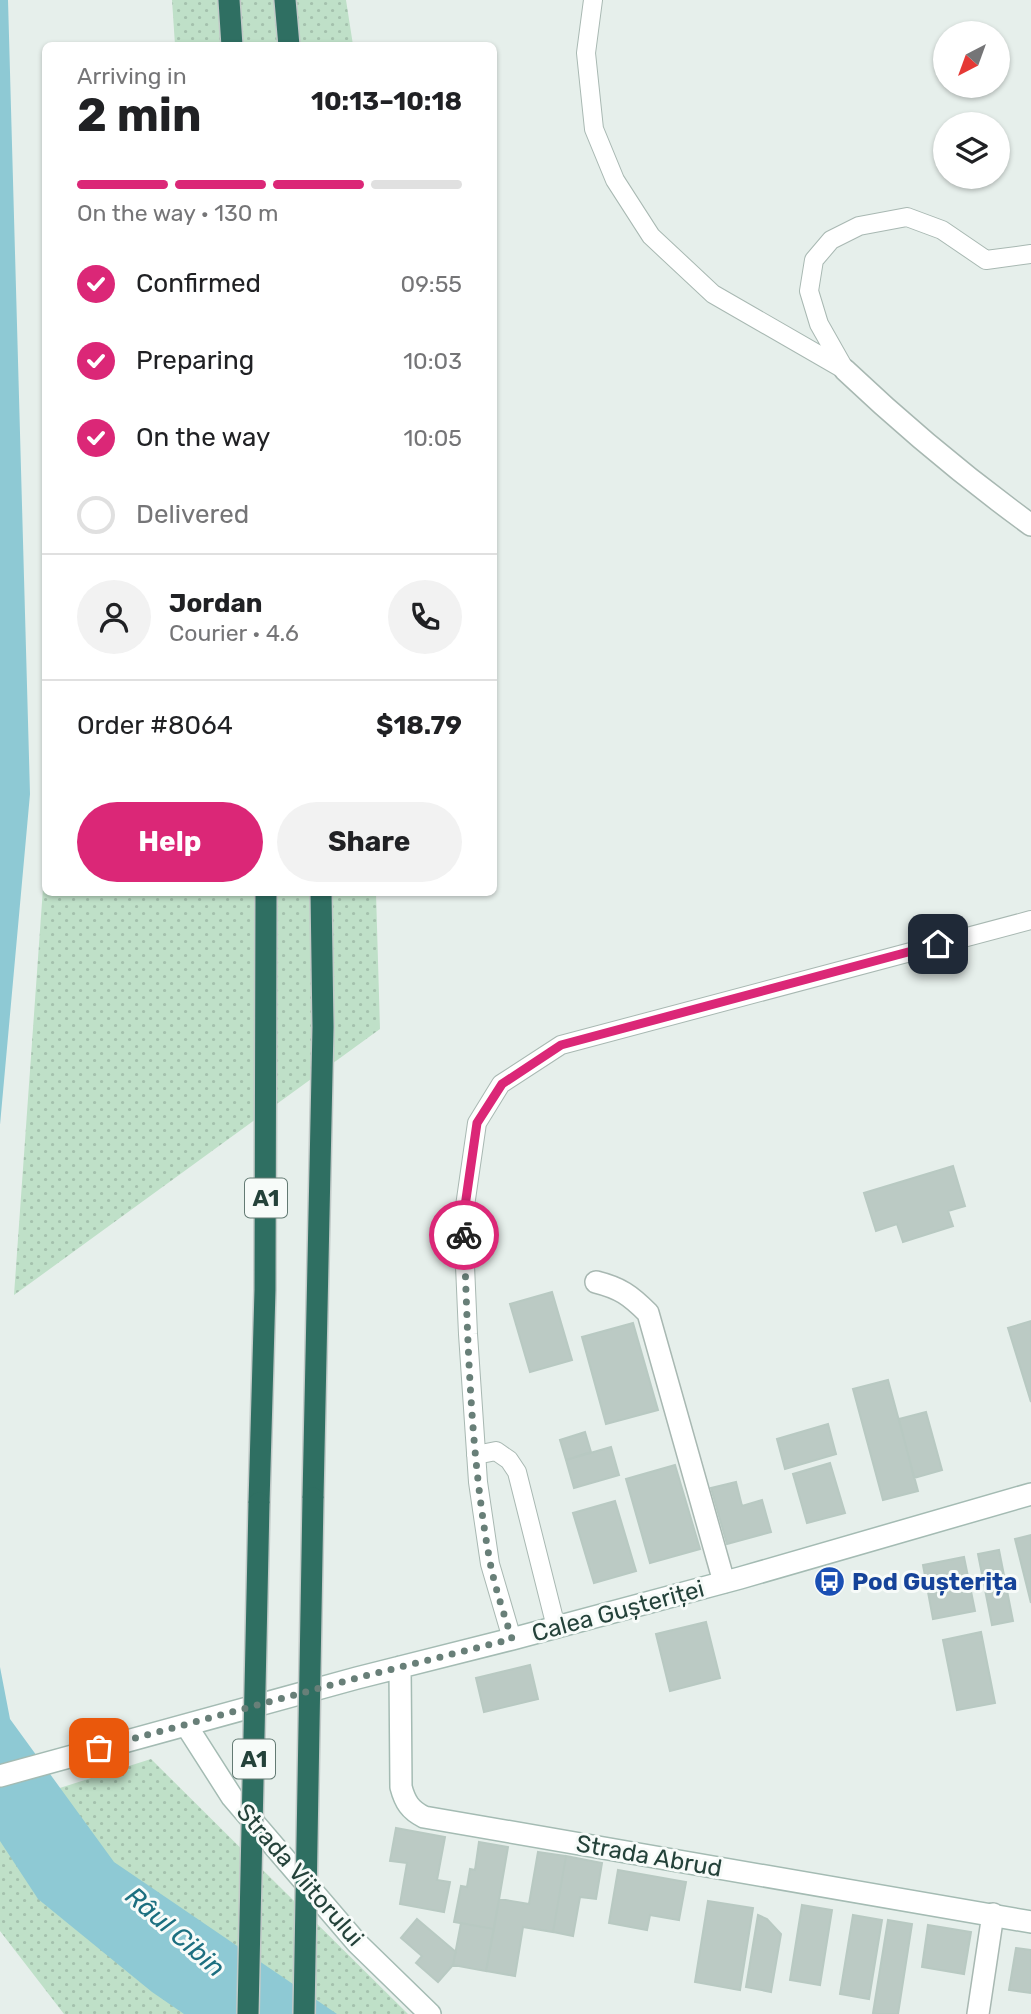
<!DOCTYPE html>
<html lang="en">
<head>
<meta charset="utf-8">
<style>
  body { margin:0; font-family:Rubik,sans-serif; background:#f2f2f2; color:#202124; height:100vh; display:flex; flex-direction:column; font-size:26px; white-space:nowrap }
  * { box-sizing:border-box; margin:0 }
  p { font-size:23px; color:#757577 }
  .icon { flex:none; width:38px; height:38px; fill:none; stroke:currentColor; stroke-width:2; stroke-linecap:round; stroke-linejoin:round }
  .map { position:relative; flex:1; overflow:hidden }
  .side { position:absolute; left:42px; top:42px; width:455px; height:854px; display:flex; flex-direction:column; background:#fff; border-radius:10px; box-shadow:0 2px 5px #0004 }
  .side>* { flex:none }
  .needle { width:46px; rotate:221deg }
  .controls { position:absolute; left:933px; top:21px; display:grid; gap:14px }
  .controls a { display:grid; place-items:center; width:77px; height:77px; border-radius:50%; background:#fff; box-shadow:0 2px 5px #0004; font-size:35px }
  .pin { position:absolute; display:grid; place-items:center; width:60px; height:60px; color:#fff; margin:-30px; border-radius:14px; box-shadow:0 4px 10px #0006 }
  .courier { position:absolute; display:grid; place-items:center; width:70px; height:70px; margin:-35px; border:5px solid #db2777; border-radius:50%; background:#fff; color:#222; box-shadow:0 2px 9px #0007 }
  .headline em { font-style:normal; font-weight:700 }
  .headline div { display:flex; flex-direction:column-reverse }
  .headline { display:flex; align-items:center; justify-content:space-between; height:119px; padding:0 35px }
  h1 { font-size:46px; font-weight:700; line-height:52px }
  .bar { display:grid; grid-template-columns:repeat(4,1fr); gap:10px 7px; align-content:center; height:84px; padding:0 35px }
  .bar i { height:9px; border-radius:5px; background:#e0e0e0 }
  .bar .on { background:#db2777 }
  .bar p { grid-column:span 4 }
  .line { display:flex; align-items:center; gap:18px; padding:0 35px; border-top:2px solid #e0e0e0 }
  .line div { flex:1 }
  .round { display:grid; place-items:center; flex:none; width:74px; height:74px; border-radius:37px; background:#f2f2f2 }
  ol { padding:0 35px; list-style:none }
  li { display:flex; align-items:center; gap:21px; height:77px }
  li p { margin-inline-start:auto }
  li .icon { padding:7px; border-radius:50%; background:#db2777; color:#fff; stroke-width:4 }
  li:last-child { color:#757577 }
  li i { width:38px; height:38px; border:4px solid #e0e0e0; border-radius:50% }
  .cta { display:flex; gap:14px; margin-top:auto; padding:14px 35px }
  .cta a { flex:1; height:80px; border-radius:42px; background:#db2777; color:#fff; font-size:28px; font-weight:700; line-height:80px; text-align:center }
  .cta a+a { background:#f2f2f2; color:#202124 }
  .map>svg:first-child { display:block }
  .grass { fill:url(#grass-dots) }
  .water { fill:#8ec9d4 }
  .building { fill:#bbcac4; stroke:#b8c9c2; stroke-width:2 }
  .lines { fill:none; stroke-linecap:round; stroke-linejoin:round }
  .lane-casing { stroke:#a8b8b2; stroke-width:20 }
  .street-casing { stroke:#a8b8b2; stroke-width:24 }
  .secondary-casing { stroke:#a4bbb3; stroke-width:24 }
  .highway-casing { stroke:#c2cac8; stroke-width:24 }
  .lane { stroke:#fff; stroke-width:18 }
  .street { stroke:#fff; stroke-width:21 }
  .secondary { stroke:#fff; stroke-width:21 }
  .highway { stroke:#2f6f62; stroke-width:21 }
  .highway-bridge-casing { stroke:#c2cac8; stroke-width:24; stroke-linecap:butt }
  .highway-bridge { stroke:#2f6f62; stroke-width:21 }
  .done { stroke:#687f78; stroke-width:7; stroke-dasharray:0 12.6 }
  .route { stroke:#db2777; stroke-width:9 }
  .labels { text-anchor:middle; dominant-baseline:central; stroke-width:6; stroke-linejoin:round; paint-order:stroke }
  .shield { fill:#f7fbf9; stroke:#637a73; stroke-width:2 }
  .shield-label { font-size:23px; font-weight:bold; fill:#24423a }
  .transit-label { font-size:24px; font-weight:bold; fill:#164399; stroke:#f7fbf9; text-anchor:start }
  .street-label { font-size:24px; fill:#24423a; stroke:#f7fbf9 }
  .water-label { font-size:26px; font-style:italic; fill:#1c6f80; stroke:#f7fbf9 }
</style>
</head>
<body>
<div class="map">
<svg width="1031" height="2014" viewBox="0 0 1031 2014">
  <defs>
    <pattern id="grass-dots" width="8" height="8" patternUnits="userSpaceOnUse" patternTransform="scale(1.75)"><rect width="8" height="8" fill="#bfe0c8"/><path d="M2 2h.1M6 6h.1" fill="none" stroke="#a4c1ad" stroke-width="1.8" stroke-linecap="round"/></pattern>
  </defs>
  <rect width="100%" height="100%" fill="#e6efeb"/>
  <path class="grass" d="M172,0h174l7,45h-178z
    M45,860l1,32 330,1 4,136 -366,266z
    M151,1759l257,255h-344l-64,-83v-124z"/>
  <path class="water" d="M0,0h8l22,794 -30,331z
    M0,1667l10,52 104,143 223,152h-153l-32,-22 -114,-93 -38,-58z"/>
  <path class="building" d="M953,1166l12,40 -17,5 5,15 -50,16 -6,-18 -21,7 -12,-38z
    M552,1292l20,68 -42,12 -20,-68z
    M1031,1321v81l-23,-74z
    M633,1323l25,87 -52,14 -24,-87z
    M888,1380l30,111 -35,9 -30,-111z
    M926,1412l16,58 -28,8 -15,-59z
    M828,1424l8,30 -51,15 -8,-30z
    M585,1432l6,20 -25,8 -6,-20z
    M611,1447l8,28 -45,13 -8,-28z
    M830,1463l15,50 -38,10 -14,-49z
    M675,1465l25,84 -50,14 -24,-84z
    M736,1482l6,24 20,-6 9,32 -44,12 -16,-56z
    M615,1501l21,70 -42,12 -21,-70z
    M1031,1535v68l-16,-64z
    M999,1550l14,71 -21,4 -14,-71z
    M964,1557l11,54 -42,8 -10,-54z
    M706,1622l14,56 -50,13 -14,-57z
    M981,1632l14,71 -38,7 -14,-70z
    M530,1665l8,34 -54,13 -8,-34z
    M396,1828l49,9 -8,43 13,2 -6,30 -44,-8 7,-41 -17,-2z
    M479,1842l29,5 -14,82 -40,-7 7,-36 6,1 3,-18 5,1z
    M538,1852l28,4 -13,76 -30,-5 -8,49 -29,-5 13,-72 30,5z
    M566,1856l36,7 -6,36 -16,-2 -7,39 -20,-4z
    M618,1870l68,12 -7,38 -29,-5 -3,15 -38,-7z
    M708,1901l45,7 -13,82 -45,-8z
    M802,1905l30,5 -12,75 -30,-5z
    M758,1915l9,4 14,15 -10,58 -25,-5z
    M853,1915l29,5 -13,79 -29,-5z
    M417,1919l39,33 -3,13 -15,17 -22,-19 6,-7 -21,-18z
    M888,1920l24,4 -14,90h-20l-5,-1z
    M461,1923l33,6 -8,42 -33,-6z
    M928,1925l43,7 -7,42 -42,-7z
    M1016,1948l15,2v43l-22,-3z"/>
  <g class="lines">
    <defs>
      <path id="lane" d="M593,0l-7,53 8,76 21,51 36,56 62,58 132,76
        M845,370l-26,-46 -10,-33 5,-31 17,-20 28,-14 48,-9 35,13 44,30 45,-6
        M476,1455l20,-4 13,9 8,12 39,155
        M512,1639l-22,-75 -12,-82 -10,-148 -5,-114 14,-97 24,-39 60,-39 470,-125"/>
      <path id="street" d="M845,370c59,56 120,107 186,155
        M596,1282c24,6 34,13 52,31l76,269
        M978,2014l15,-100"/>
      <path id="secondary" d="M400,1667l1,120c4,15 9,23 23,30l607,105
        M186,1725l46,72 125,146 73,71
        M0,1776l357,-98 155,-39 228,-61 291,-84"/>
      <path id="highway" d="M229,0l3,46
        M285,0l4,46
        M313,1498l10,-471 -2,-135
        M259,1503l6,-213 1,-398"/>
    </defs>
    <use href="#lane" class="lane-casing"/>
    <use href="#street" class="street-casing"/>
    <use href="#secondary" class="secondary-casing"/>
    <use href="#highway" class="highway-casing"/>
    <use href="#lane" class="lane"/>
    <use href="#street" class="street"/>
    <use href="#secondary" class="secondary"/>
    <use href="#highway" class="highway"/>
    <defs>
      <path id="highway-bridge" d="M248,2014l11,-511
        M304,2014l9,-516"/>
    </defs>
    <use href="#highway-bridge" class="highway-bridge-casing"/>
    <use href="#highway-bridge" class="highway-bridge"/>
  </g>
  <g class="lines">
    <path class="done" d="M99,1748l258,-70 155,-39c-8,-25 -17,-51 -22,-77 -20,-108 -22,-219 -26,-327"/>
    <path class="route" d="M464,1235l-1,-15 14,-97 25,-39 59,-39 377,-101"/>
  </g>
  <defs>
    <symbol id="bus-disc" viewBox="-11 -11 22 22"><circle r="9.5" fill="#1a4fb4" stroke="#f7fbf9"/><path d="M-5-6H5V4H4V6H2V4H-2V6H-4V4H-5ZM-3.5-4V0h7V-4ZM-3.5 1.2v1.5H-2V1.2ZM2 1.2v1.5H3.5V1.2Z" fill="#fff"/></symbol>
  </defs>
  <g fill-rule="evenodd">
    <use href="#bus-disc" x="812" y="1564" width="35" height="35"/>
  </g>
  <g class="labels">
    <g class="shield">
      <rect x="245" y="1178.5" width="42" height="39" rx="5"/>
      <rect x="233" y="1739.5" width="42" height="39" rx="5"/>
    </g>
    <g class="shield-label">
      <text x="266" y="1198">A1</text>
      <text x="254" y="1759">A1</text>
    </g>
    <g class="transit-label">
      <text x="852" y="1582">Pod Gușterița</text>
    </g>
    <g class="street-label">
      <text transform="translate(618 1611) rotate(-15)">Calea Gușteriței</text>
      <text transform="translate(649 1856) rotate(10)">Strada Abrud</text>
      <text transform="translate(300 1875) rotate(49)">Strada Viitorului</text>
    </g>
    <g class="water-label">
      <text transform="translate(175 1932) rotate(41)">Râul Cibin</text>
    </g>
  </g>
</svg>
<div class="controls">
<a><svg class="needle" viewBox="-14 -14 28 28"><path d="M0-13l5 13h-10z" fill="#e53935"/><path d="M0 13l5-13h-10z" fill="#757577"/></svg></a>
<a><svg class="icon" aria-label="layers" viewBox="0 0 24 24"><path d="M12 4l9 5-9 5-9-5zM3 14l9 5 9-5"/></svg></a>
</div>
<div class="pin" style="left:99px;top:1748px;background:#ea580c"><svg class="icon" aria-label="bag" viewBox="0 0 24 24"><path d="M5 8h14l-1 12H6zM9 8a3 3 0 0 1 6 0"/></svg></div>
<div class="pin" style="left:938px;top:944px;background:#1f2937"><svg class="icon" aria-label="home" viewBox="0 0 24 24"><path d="M3 11l9-7 9 7M6 9v11h12V9"/></svg></div>
<div class="courier" style="left:464px;top:1235px"><svg class="icon" aria-label="bike" viewBox="0 0 24 24"><circle cx="6" cy="16" r="4"/><circle cx="18" cy="16" r="4"/><path d="M6 16l4-8h5l3 8M10 8l3 8H6M13 5h3"/></svg></div>
<section class="side">
<div class="headline"><div><h1>2 min</h1><p>Arriving in</p></div><em>10:13–10:18</em></div>
<div class="bar"><i class="on"></i><i class="on"></i><i class="on"></i><i></i><p>On the way · 130 m</p></div>
<ol>
<li><svg class="icon" aria-label="check" viewBox="0 0 24 24"><path d="M5 12l5 5 9-10"/></svg>Confirmed<p>09:55</p></li>
<li><svg class="icon" aria-label="check" viewBox="0 0 24 24"><path d="M5 12l5 5 9-10"/></svg>Preparing<p>10:03</p></li>
<li><svg class="icon" aria-label="check" viewBox="0 0 24 24"><path d="M5 12l5 5 9-10"/></svg>On the way<p>10:05</p></li>
<li><i></i>Delivered</li>
</ol>
<div class="line" style="height:126px"><a class="round"><svg class="icon" aria-label="person" viewBox="0 0 24 24"><circle cx="12" cy="8" r="4"/><path d="M4 21q1-7 8-7t8 7"/></svg></a><div><b>Jordan</b><p>Courier · 4.6</p></div><a class="round"><svg class="icon" aria-label="phone" viewBox="0 0 24 24"><path d="M5 4h4l2 5-3 2q2 4 5 5l2-3 5 2v4C11 20 4 13 5 4z"/></svg></a></div>
<div class="line" style="height:91px"><div>Order #8064</div><b>$18.79</b></div>
<div class="cta"><a>Help</a><a>Share</a></div>
</section>
</div>
</body>
</html>
